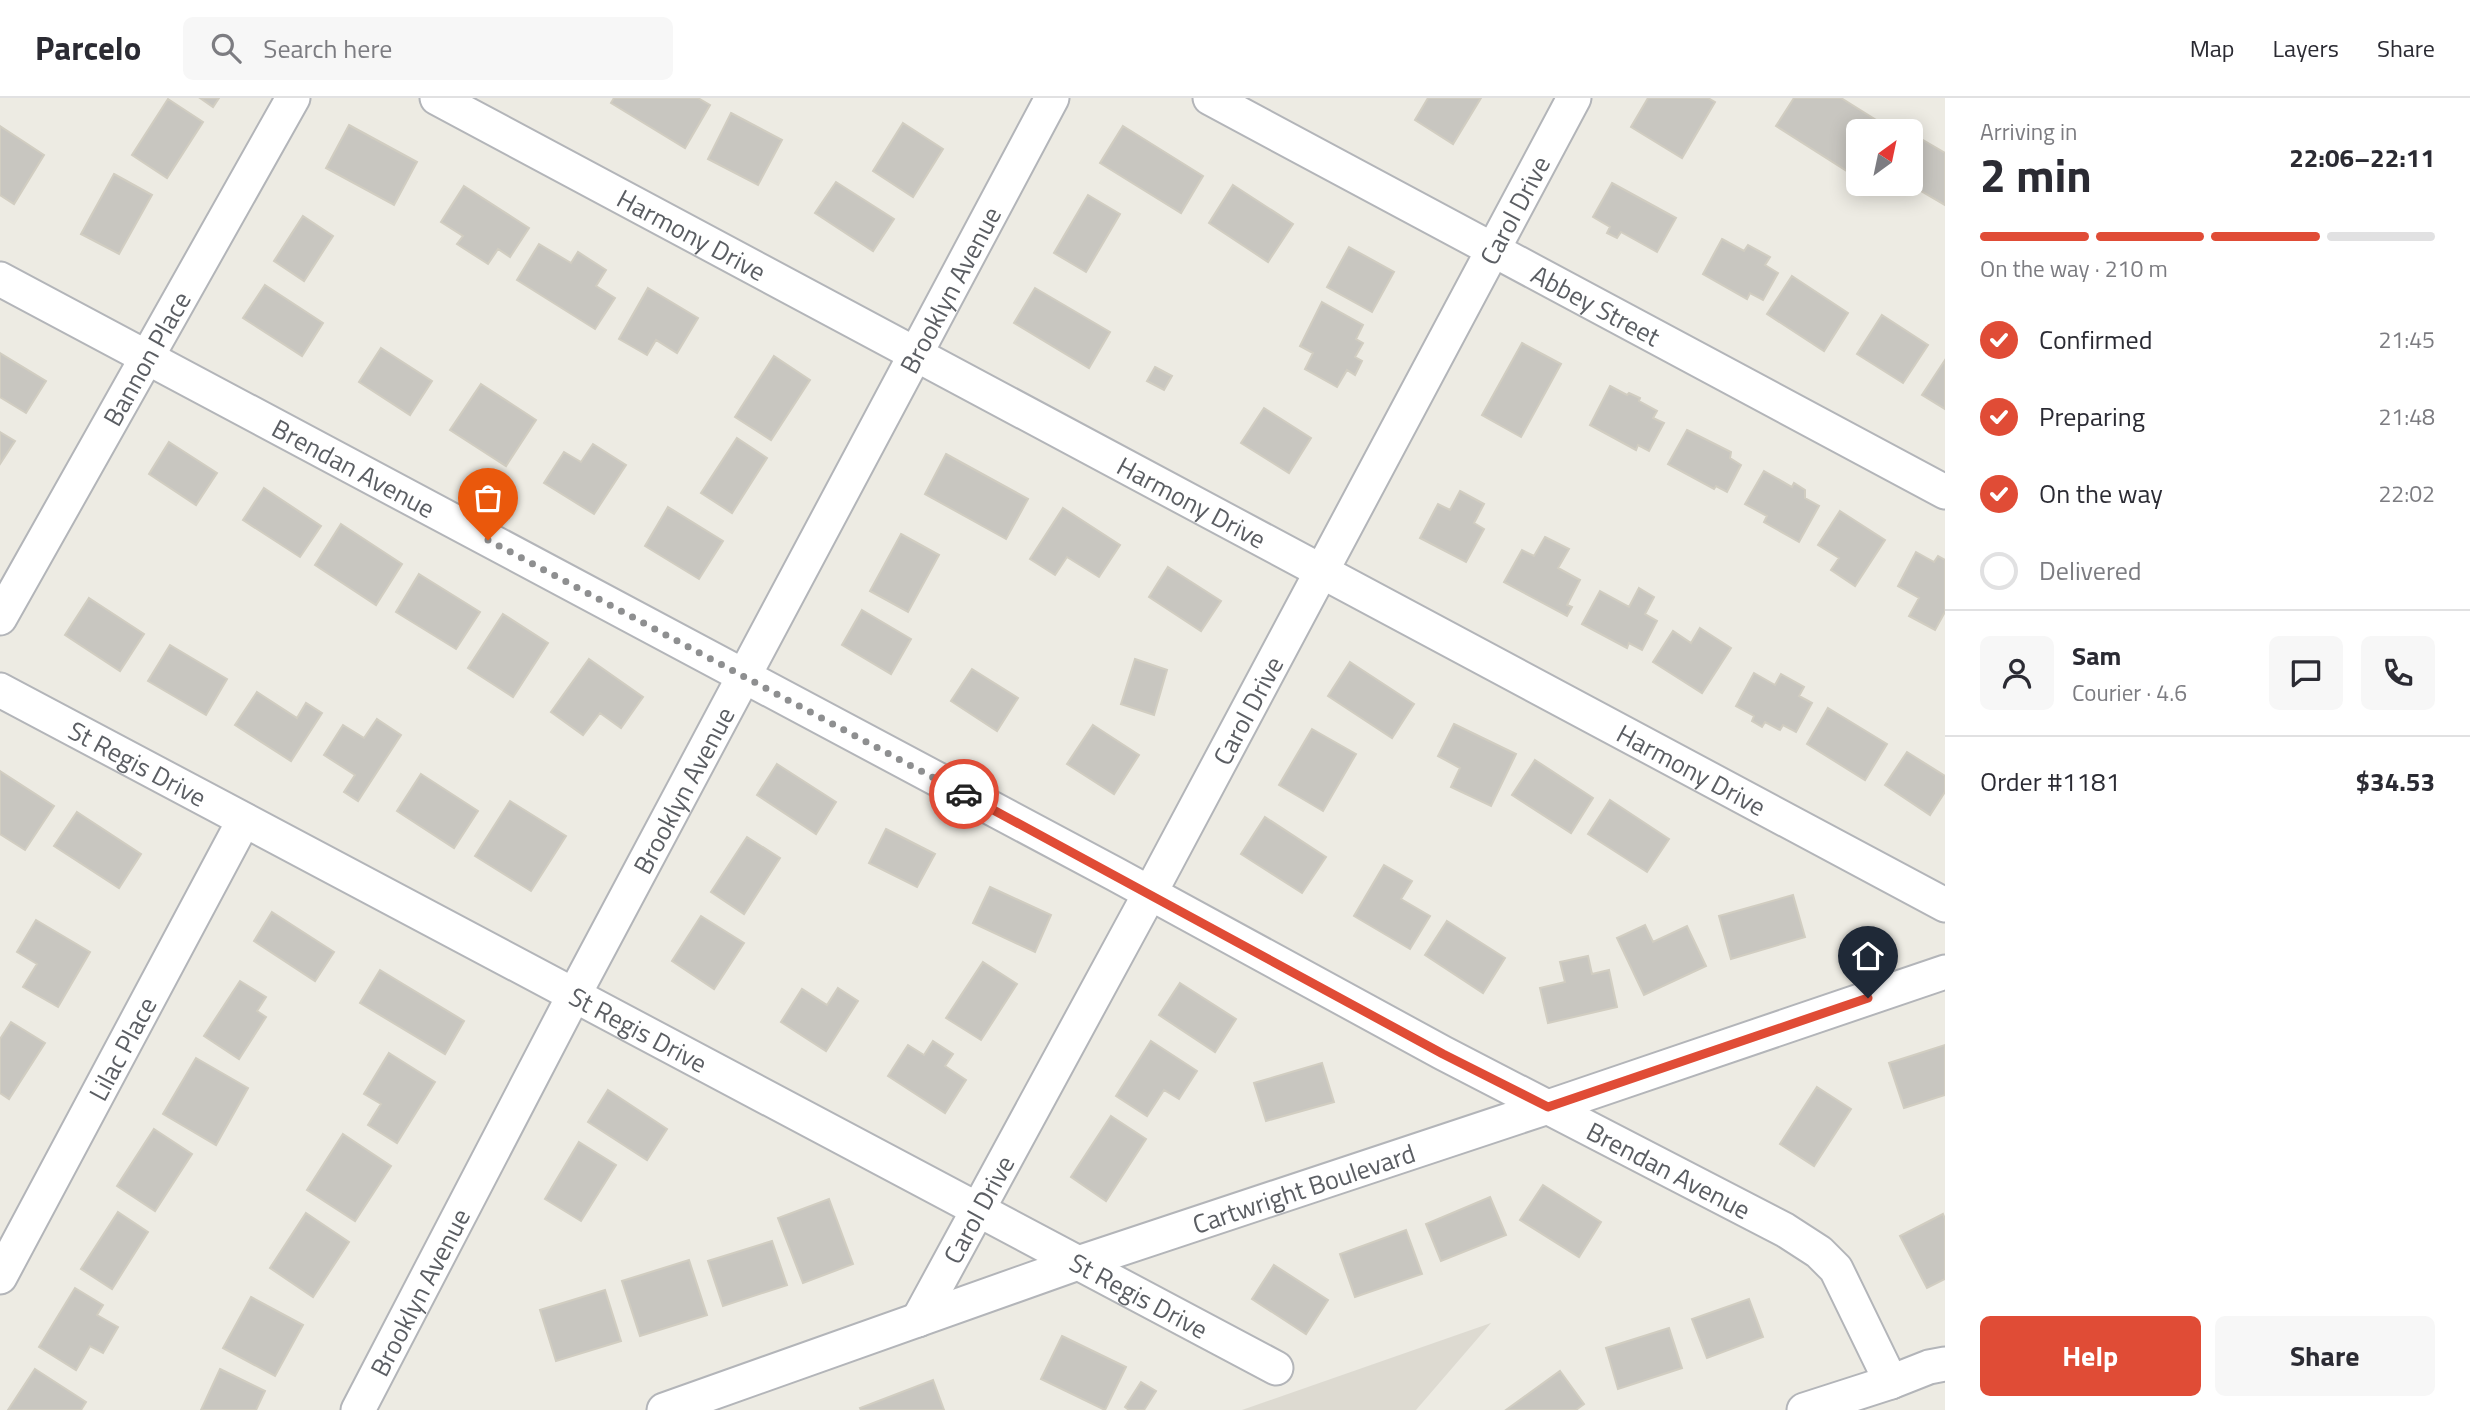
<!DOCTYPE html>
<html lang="en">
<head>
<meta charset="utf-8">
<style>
  body { margin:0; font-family:"Titillium Web",sans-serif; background:#f7f7f7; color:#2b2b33; height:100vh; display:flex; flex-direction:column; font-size:26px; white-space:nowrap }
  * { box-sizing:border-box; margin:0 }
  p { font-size:23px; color:#7c7c81 }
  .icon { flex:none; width:38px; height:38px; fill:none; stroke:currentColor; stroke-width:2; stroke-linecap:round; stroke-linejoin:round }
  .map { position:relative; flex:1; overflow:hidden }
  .drawer { display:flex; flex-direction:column; background:#fff; width:525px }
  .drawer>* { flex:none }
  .needle { width:46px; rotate:33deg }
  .controls { position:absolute; left:1846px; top:21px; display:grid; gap:14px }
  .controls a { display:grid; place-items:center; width:77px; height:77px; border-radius:10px; background:#fff; box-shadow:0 4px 18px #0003; font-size:35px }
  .pin { position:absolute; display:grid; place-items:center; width:60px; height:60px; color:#fff; margin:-72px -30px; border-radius:50% 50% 50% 0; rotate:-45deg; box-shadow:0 0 7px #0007 }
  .pin .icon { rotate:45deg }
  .courier { position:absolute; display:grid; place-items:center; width:70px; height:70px; margin:-35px; border:5px solid #e04c36; border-radius:50%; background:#fff; color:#222; box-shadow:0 2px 9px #0007 }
  .headline em { font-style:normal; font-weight:700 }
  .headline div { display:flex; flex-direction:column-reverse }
  .headline { display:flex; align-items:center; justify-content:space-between; height:119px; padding:0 35px }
  h1 { font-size:46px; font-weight:700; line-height:52px }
  .bar { display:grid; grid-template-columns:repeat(4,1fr); gap:10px 7px; align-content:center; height:84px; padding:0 35px }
  .bar i { height:9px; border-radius:5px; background:#e1e1e2 }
  .bar .on { background:#e04c36 }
  .bar p { grid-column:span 4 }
  .line { display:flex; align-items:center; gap:18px; padding:0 35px; border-top:2px solid #e1e1e2 }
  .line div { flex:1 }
  .round { display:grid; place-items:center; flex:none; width:74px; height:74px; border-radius:10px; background:#f7f7f7 }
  ol { padding:0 35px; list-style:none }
  li { display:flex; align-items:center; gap:21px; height:77px }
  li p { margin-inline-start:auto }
  li .icon { padding:7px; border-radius:50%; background:#e04c36; color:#fff; stroke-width:4 }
  li:last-child { color:#7c7c81 }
  li i { width:38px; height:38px; border:4px solid #e1e1e2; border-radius:50% }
  .cta { display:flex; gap:14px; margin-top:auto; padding:14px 35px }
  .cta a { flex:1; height:80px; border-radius:10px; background:#e04c36; color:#fff; font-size:28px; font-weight:700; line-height:80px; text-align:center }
  .cta a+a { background:#f7f7f7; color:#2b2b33 }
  header { display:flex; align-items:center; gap:42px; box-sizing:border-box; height:98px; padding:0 35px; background:#fff; border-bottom:2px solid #e1e1e2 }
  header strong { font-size:33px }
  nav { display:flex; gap:38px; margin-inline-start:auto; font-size:24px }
  .search { width:490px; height:63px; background:#f7f7f7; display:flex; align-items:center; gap:18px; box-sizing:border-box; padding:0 24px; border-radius:10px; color:#7c7c81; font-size:26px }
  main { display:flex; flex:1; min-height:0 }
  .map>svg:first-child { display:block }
  .education { fill:#dddad1 }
  .building { fill:#c8c6c0; stroke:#d1cdc1; stroke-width:2 }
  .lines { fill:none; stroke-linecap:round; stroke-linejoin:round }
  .street-casing { stroke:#b3b5b9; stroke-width:37 }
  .street { stroke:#fff; stroke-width:33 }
  .done { stroke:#8e8f90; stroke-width:7; stroke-dasharray:0 12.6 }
  .route { stroke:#e04c36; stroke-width:9 }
  .labels { text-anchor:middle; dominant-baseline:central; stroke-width:6; stroke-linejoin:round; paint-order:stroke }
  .street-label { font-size:26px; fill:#5b5e63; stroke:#fff }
</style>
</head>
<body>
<header>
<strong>Parcelo</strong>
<div class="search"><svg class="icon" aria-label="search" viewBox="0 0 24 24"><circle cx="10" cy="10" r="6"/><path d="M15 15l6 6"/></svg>Search here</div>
<nav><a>Map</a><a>Layers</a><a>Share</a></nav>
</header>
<main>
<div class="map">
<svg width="1945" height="1312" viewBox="0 0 1945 1312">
  <rect width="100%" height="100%" fill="#edebe3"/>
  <path class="education" d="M1491,1225l-75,87h-174z"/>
  <path class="building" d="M200,0h19l-6,9z
    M614,0h84l12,7 -25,43 -74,-45z
    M1428,0h53l-28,46 -38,-24z
    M1648,0h60l7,4 -33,56 -51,-31z
    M1794,0h47l40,25 -5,8h-18v28l-8,14 -74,-47z
    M168,1l35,23 -36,56 -35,-23z
    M731,15l51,27 -24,45 -50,-26z
    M903,25l40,26 -30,48 -40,-26z
    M349,27l68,37 -23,43 -68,-37z
    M0,28l44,29 -30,49 -14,-9z
    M1123,28l80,50 -22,37 -81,-50z
    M1911,35l34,20v52l-36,-21z
    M114,76l38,21 -33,59 -38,-20z
    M836,84l58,37 -21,32 -58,-38z
    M1612,85l64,35 -19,34 -36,-20 -4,6 -10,-5 3,-6 -17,-10z
    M1233,87l60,39 -25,38 -59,-39z
    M464,88l65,42 -19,29 -12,-8 -10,15 -31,-20 6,-8 -22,-14z
    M1088,97l32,19 -34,58 -32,-19z
    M303,118l30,20 -29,45 -30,-20z
    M1722,141l22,12 4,-6 22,12 -5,8 13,8 -15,27 -13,-7 -3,6 -44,-25z
    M539,146l32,19 7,-11 28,18 -10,16 19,12 -20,31 -78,-49z
    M1349,149l45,25 -22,40 -45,-25z
    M1792,178l56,37 -24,38 -57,-37z
    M265,187l58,38 -21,33 -59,-38z
    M648,190l50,30 -21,35 -21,-13 -9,15 -28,-16z
    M1035,190l75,44 -21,36 -75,-45z
    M1322,204l41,23 -7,14 7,4 -8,14 7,4 -7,14 -8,-5 -10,17 -32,-18 8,-16 -13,-7z
    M1882,217l46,30 -25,38 -46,-29z
    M1522,245l39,21 -40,73 -39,-22z
    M381,250l51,33 -22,34 -51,-33z
    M0,255l46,28 -20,32 -26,-16z
    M774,258l36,24 -39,60 -36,-23z
    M1945,262v49l-23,-14z
    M1155,269l17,9 -8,14 -17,-9z
    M481,286l55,36 -30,46 -56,-36z
    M1610,288l17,9 2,-2 11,5 -1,3 18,10 -4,7 11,5 -15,28 -11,-6 -2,5 -46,-25z
    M1264,310l47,30 -22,35 -48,-30z
    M1687,332l44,22 -1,6 11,7 -14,27 -11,-6 -2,3 -46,-25z
    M0,334l15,9 -15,23z
    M737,340l30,20 -35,55 -31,-20z
    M169,344l48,31 -21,32 -47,-31z
    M593,346l33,21 -32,49 -50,-31 20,-31 17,10z
    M946,356l82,45 -22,40 -81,-45z
    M1764,373l28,16 2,-4 11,7v8l14,8 -20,36 -35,-20 3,-6 -22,-12z
    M264,390l57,38 -21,31 -57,-37z
    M1460,393l24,13 -10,19 10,6 -18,33 -46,-24 18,-34 12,6z
    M668,409l55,34 -24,38 -54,-33z
    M1063,410l57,37 -21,32 -32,-20 -12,18 -25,-16z
    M1840,413l45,29 -30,46 -24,-16 8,-12 -21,-13z
    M341,426l61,40 -26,41 -61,-40z
    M901,436l38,21 -31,57 -38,-21z
    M1545,439l24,12 -11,19 22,12 -13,25 5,2 -5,9 -63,-34 18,-32 12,6z
    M1916,454l18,10 4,-6 7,4v52l-10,18 -26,-14 10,-18 -21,-12z
    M1168,469l53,34 -20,30 -52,-34z
    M419,476l61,38 -24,37 -60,-37z
    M1639,490l15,9 -9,17 12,7 -15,29 -13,-7 -2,5 -45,-24 18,-33 29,16z
    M89,500l55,36 -24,37 -55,-36z
    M862,512l49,29 -20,35 -49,-29z
    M503,516l45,29 -35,54 -45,-29z
    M1700,530l31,20 -29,45 -49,-31 20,-31 18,12z
    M170,547l57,34 -21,36 -58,-34z
    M589,561l54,38 -22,31 -21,-15 -17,22 -32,-23z
    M1135,561l32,11 -13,45 -33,-11z
    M1350,564l64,42 -22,34 -64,-42z
    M972,571l46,29 -21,33 -46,-30z
    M1754,575l21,12 6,-11 23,13 -5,9 13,7 -16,29 -13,-7 -3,5 -15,-8 -3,5 -10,-6 2,-5 -18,-10z
    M257,594l40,26 9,-15 16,10 -31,48 -56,-36z
    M1828,610l59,36 -22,36 -58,-36z
    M377,621l24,16 -43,66 -14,-9 11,-17 -31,-20 19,-30 21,13z
    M1454,626l62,30 -25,52 -40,-19 9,-19 -22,-12z
    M1093,627l46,30 -25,39 -47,-30z
    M1312,631l44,25 -33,57 -44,-26z
    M1907,654l38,24v16l-15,23 -45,-30z
    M1535,662l58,38 -22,35 -59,-38z
    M777,666l59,38 -20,32 -59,-39z
    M0,673l54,35 -29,44 -25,-16z
    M421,676l57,37 -24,37 -57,-37z
    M1610,702l59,39 -22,33 -59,-38z
    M510,703l56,35 -35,55 -56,-35z
    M77,714l64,42 -22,34 -65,-42z
    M1265,719l61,40 -24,36 -61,-39z
    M886,731l49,25 -18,33 -48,-24z
    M747,739l33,21 -36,56 -33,-22z
    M1384,767l28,16 -11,18 29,17 -20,33 -56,-33z
    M990,789l61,28 -16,37 -62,-29z
    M1793,797l12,42 -74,22 -12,-43z
    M272,814l62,40 -19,29 -61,-40z
    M701,818l43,27 -30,46 -42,-28z
    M36,822l54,32 -32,55 -35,-20 14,-23 -20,-12z
    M1447,823l58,37 -22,35 -58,-38z
    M1645,827l8,17 34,-16 19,40 -62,29 -27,-57z
    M1588,858l4,18 17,-4 8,37 -69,16 -8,-35 25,-6 -5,-20z
    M983,864l34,22 -36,56 -35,-22z
    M380,872l84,51 -19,33 -85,-51z
    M240,883l26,16 -9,14 9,6 -27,42 -35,-23z
    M1180,885l56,36 -21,33 -56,-37z
    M838,890l20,13 -32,50 -45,-29 21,-33 25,16z
    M11,924l34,21 -36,56 -9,-6v-54z
    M933,943l20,13 -8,12 21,14 -21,33 -57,-37 20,-31 16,10z
    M1151,943l46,30 -18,28 -15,-9 -17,26 -31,-20z
    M1945,947v50l-41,13 -15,-45z
    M389,955l46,29 -38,61 -29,-18 13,-21 -17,-10z
    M196,960l52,30 -32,57 -53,-31z
    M1322,965l12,39 -68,19 -12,-38z
    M1817,989l34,22 -37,57 -34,-22z
    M608,992l59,39 -20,31 -59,-38z
    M1111,1018l35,23 -40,62 -35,-24z
    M154,1031l38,25 -37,57 -38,-25z
    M343,1036l48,32 -36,55 -48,-31z
    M579,1044l37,23 -35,56 -36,-22z
    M1543,1087l58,37 -22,35 -59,-37z
    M1490,1099l16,38 -65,26 -15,-37z
    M829,1101l24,65 -50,19 -25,-65z
    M118,1114l30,20 -36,57 -31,-20z
    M306,1115l43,29 -36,55 -43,-29z
    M1943,1116l2,5v60l-18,9 -27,-52z
    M1406,1132l16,44 -67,23 -15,-43z
    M772,1143l15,44 -64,21 -15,-45z
    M689,1162l18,55 -67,21 -18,-55z
    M1274,1167l54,35 -22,34 -54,-35z
    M75,1190l28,17 -6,10 21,12 -15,26 -13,-7 -14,24 -37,-23z
    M605,1192l16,51 -65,20 -16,-51z
    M251,1199l52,28 -28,51 -52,-28z
    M1749,1201l14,38 -56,21 -15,-39z
    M1669,1230l13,40 -64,21 -12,-41z
    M1062,1238l64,31 -21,43 -64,-31z
    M35,1271l51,33 -5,8h-73z
    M220,1271l45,22 -9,19h-55z
    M1560,1273l24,33 -8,6h-70z
    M933,1282l11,30h-83l-1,-2z
    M1141,1284l15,9 -12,19h-15l-4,-3z"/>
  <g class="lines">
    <defs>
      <g id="street">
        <path id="s1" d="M437,0l1508,807"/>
        <path id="s2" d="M1210,0l735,394"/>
        <path id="s3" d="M0,181l1115,595 328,179 342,177 34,22 17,17 55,113"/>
        <path id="s4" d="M0,520l293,-520"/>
        <path id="s5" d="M0,592l1276,678"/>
        <path id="s6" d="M0,1179l244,-457"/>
        <path id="s7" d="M918,1222l232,-427 424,-795"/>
        <path id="s8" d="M358,1312l216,-415 478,-897"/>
        <path id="s9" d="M664,1312l414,-147 470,-156 397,-135"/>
        <path d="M1804,1312l87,-28 38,-15 16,-3"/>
      </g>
    </defs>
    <use href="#street" class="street-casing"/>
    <use href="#street" class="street"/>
  </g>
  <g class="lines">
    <path class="done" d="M488,442l476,254"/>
    <path class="route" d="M964,696l479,260 105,53 320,-109"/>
  </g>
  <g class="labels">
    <g class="street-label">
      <text stroke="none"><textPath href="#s7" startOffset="1260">Carol Drive</textPath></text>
      <text stroke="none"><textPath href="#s1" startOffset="289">Harmony Drive</textPath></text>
      <text stroke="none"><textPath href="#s8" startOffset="1267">Brooklyn Avenue</textPath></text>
      <text stroke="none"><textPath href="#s2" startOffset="438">Abbey Street</textPath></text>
      <text stroke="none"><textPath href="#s4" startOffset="298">Bannon Place</textPath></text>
      <text stroke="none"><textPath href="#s3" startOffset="401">Brendan Avenue</textPath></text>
      <text stroke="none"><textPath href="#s1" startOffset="856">Harmony Drive</textPath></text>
      <text stroke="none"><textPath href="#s7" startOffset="693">Carol Drive</textPath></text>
      <text stroke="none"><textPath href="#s5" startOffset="156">St Regis Drive</textPath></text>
      <text stroke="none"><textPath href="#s1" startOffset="1423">Harmony Drive</textPath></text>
      <text stroke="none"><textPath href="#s8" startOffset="700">Brooklyn Avenue</textPath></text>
      <text stroke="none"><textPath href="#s5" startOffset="723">St Regis Drive</textPath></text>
      <text stroke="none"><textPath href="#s6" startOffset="259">Lilac Place</textPath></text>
      <text stroke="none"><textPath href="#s3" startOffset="1892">Brendan Avenue</textPath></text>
      <text stroke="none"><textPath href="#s9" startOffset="677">Cartwright Boulevard</textPath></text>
      <text stroke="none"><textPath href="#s7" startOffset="126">Carol Drive</textPath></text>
      <text stroke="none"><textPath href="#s8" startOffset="133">Brooklyn Avenue</textPath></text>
      <text stroke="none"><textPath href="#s5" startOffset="1290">St Regis Drive</textPath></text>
    </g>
  </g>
</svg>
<div class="controls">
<a><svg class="needle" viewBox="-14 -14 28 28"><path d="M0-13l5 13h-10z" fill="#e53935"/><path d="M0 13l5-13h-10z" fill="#7c7c81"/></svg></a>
</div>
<div class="pin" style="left:488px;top:442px;background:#ea580c"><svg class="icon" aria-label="bag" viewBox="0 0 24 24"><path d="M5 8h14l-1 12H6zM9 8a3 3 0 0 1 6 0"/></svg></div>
<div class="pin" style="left:1868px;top:900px;background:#1f2937"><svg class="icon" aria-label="home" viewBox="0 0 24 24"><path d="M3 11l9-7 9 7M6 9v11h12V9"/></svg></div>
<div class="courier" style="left:964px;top:696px"><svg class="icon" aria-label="car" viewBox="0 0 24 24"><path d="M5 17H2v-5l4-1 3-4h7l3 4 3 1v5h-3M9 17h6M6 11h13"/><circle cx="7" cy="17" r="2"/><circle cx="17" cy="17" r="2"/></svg></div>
</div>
<section class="drawer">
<div class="headline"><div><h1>2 min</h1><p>Arriving in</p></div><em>22:06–22:11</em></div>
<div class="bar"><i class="on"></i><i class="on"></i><i class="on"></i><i></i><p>On the way · 210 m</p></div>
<ol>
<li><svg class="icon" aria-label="check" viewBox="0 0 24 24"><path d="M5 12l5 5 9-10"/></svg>Confirmed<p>21:45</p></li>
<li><svg class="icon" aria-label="check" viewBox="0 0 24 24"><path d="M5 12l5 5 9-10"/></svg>Preparing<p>21:48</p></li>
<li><svg class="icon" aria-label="check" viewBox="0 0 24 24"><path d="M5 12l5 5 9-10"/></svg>On the way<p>22:02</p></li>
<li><i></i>Delivered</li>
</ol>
<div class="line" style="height:126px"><a class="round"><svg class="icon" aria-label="person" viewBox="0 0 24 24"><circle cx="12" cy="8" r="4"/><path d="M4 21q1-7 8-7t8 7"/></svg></a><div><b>Sam</b><p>Courier · 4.6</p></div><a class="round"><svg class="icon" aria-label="chat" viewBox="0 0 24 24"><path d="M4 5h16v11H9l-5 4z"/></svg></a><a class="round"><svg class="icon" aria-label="phone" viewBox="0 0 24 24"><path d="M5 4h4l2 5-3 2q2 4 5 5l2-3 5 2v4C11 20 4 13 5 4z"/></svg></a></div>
<div class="line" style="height:91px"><div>Order #1181</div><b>$34.53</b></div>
<div class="cta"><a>Help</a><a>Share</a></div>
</section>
</main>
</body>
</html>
